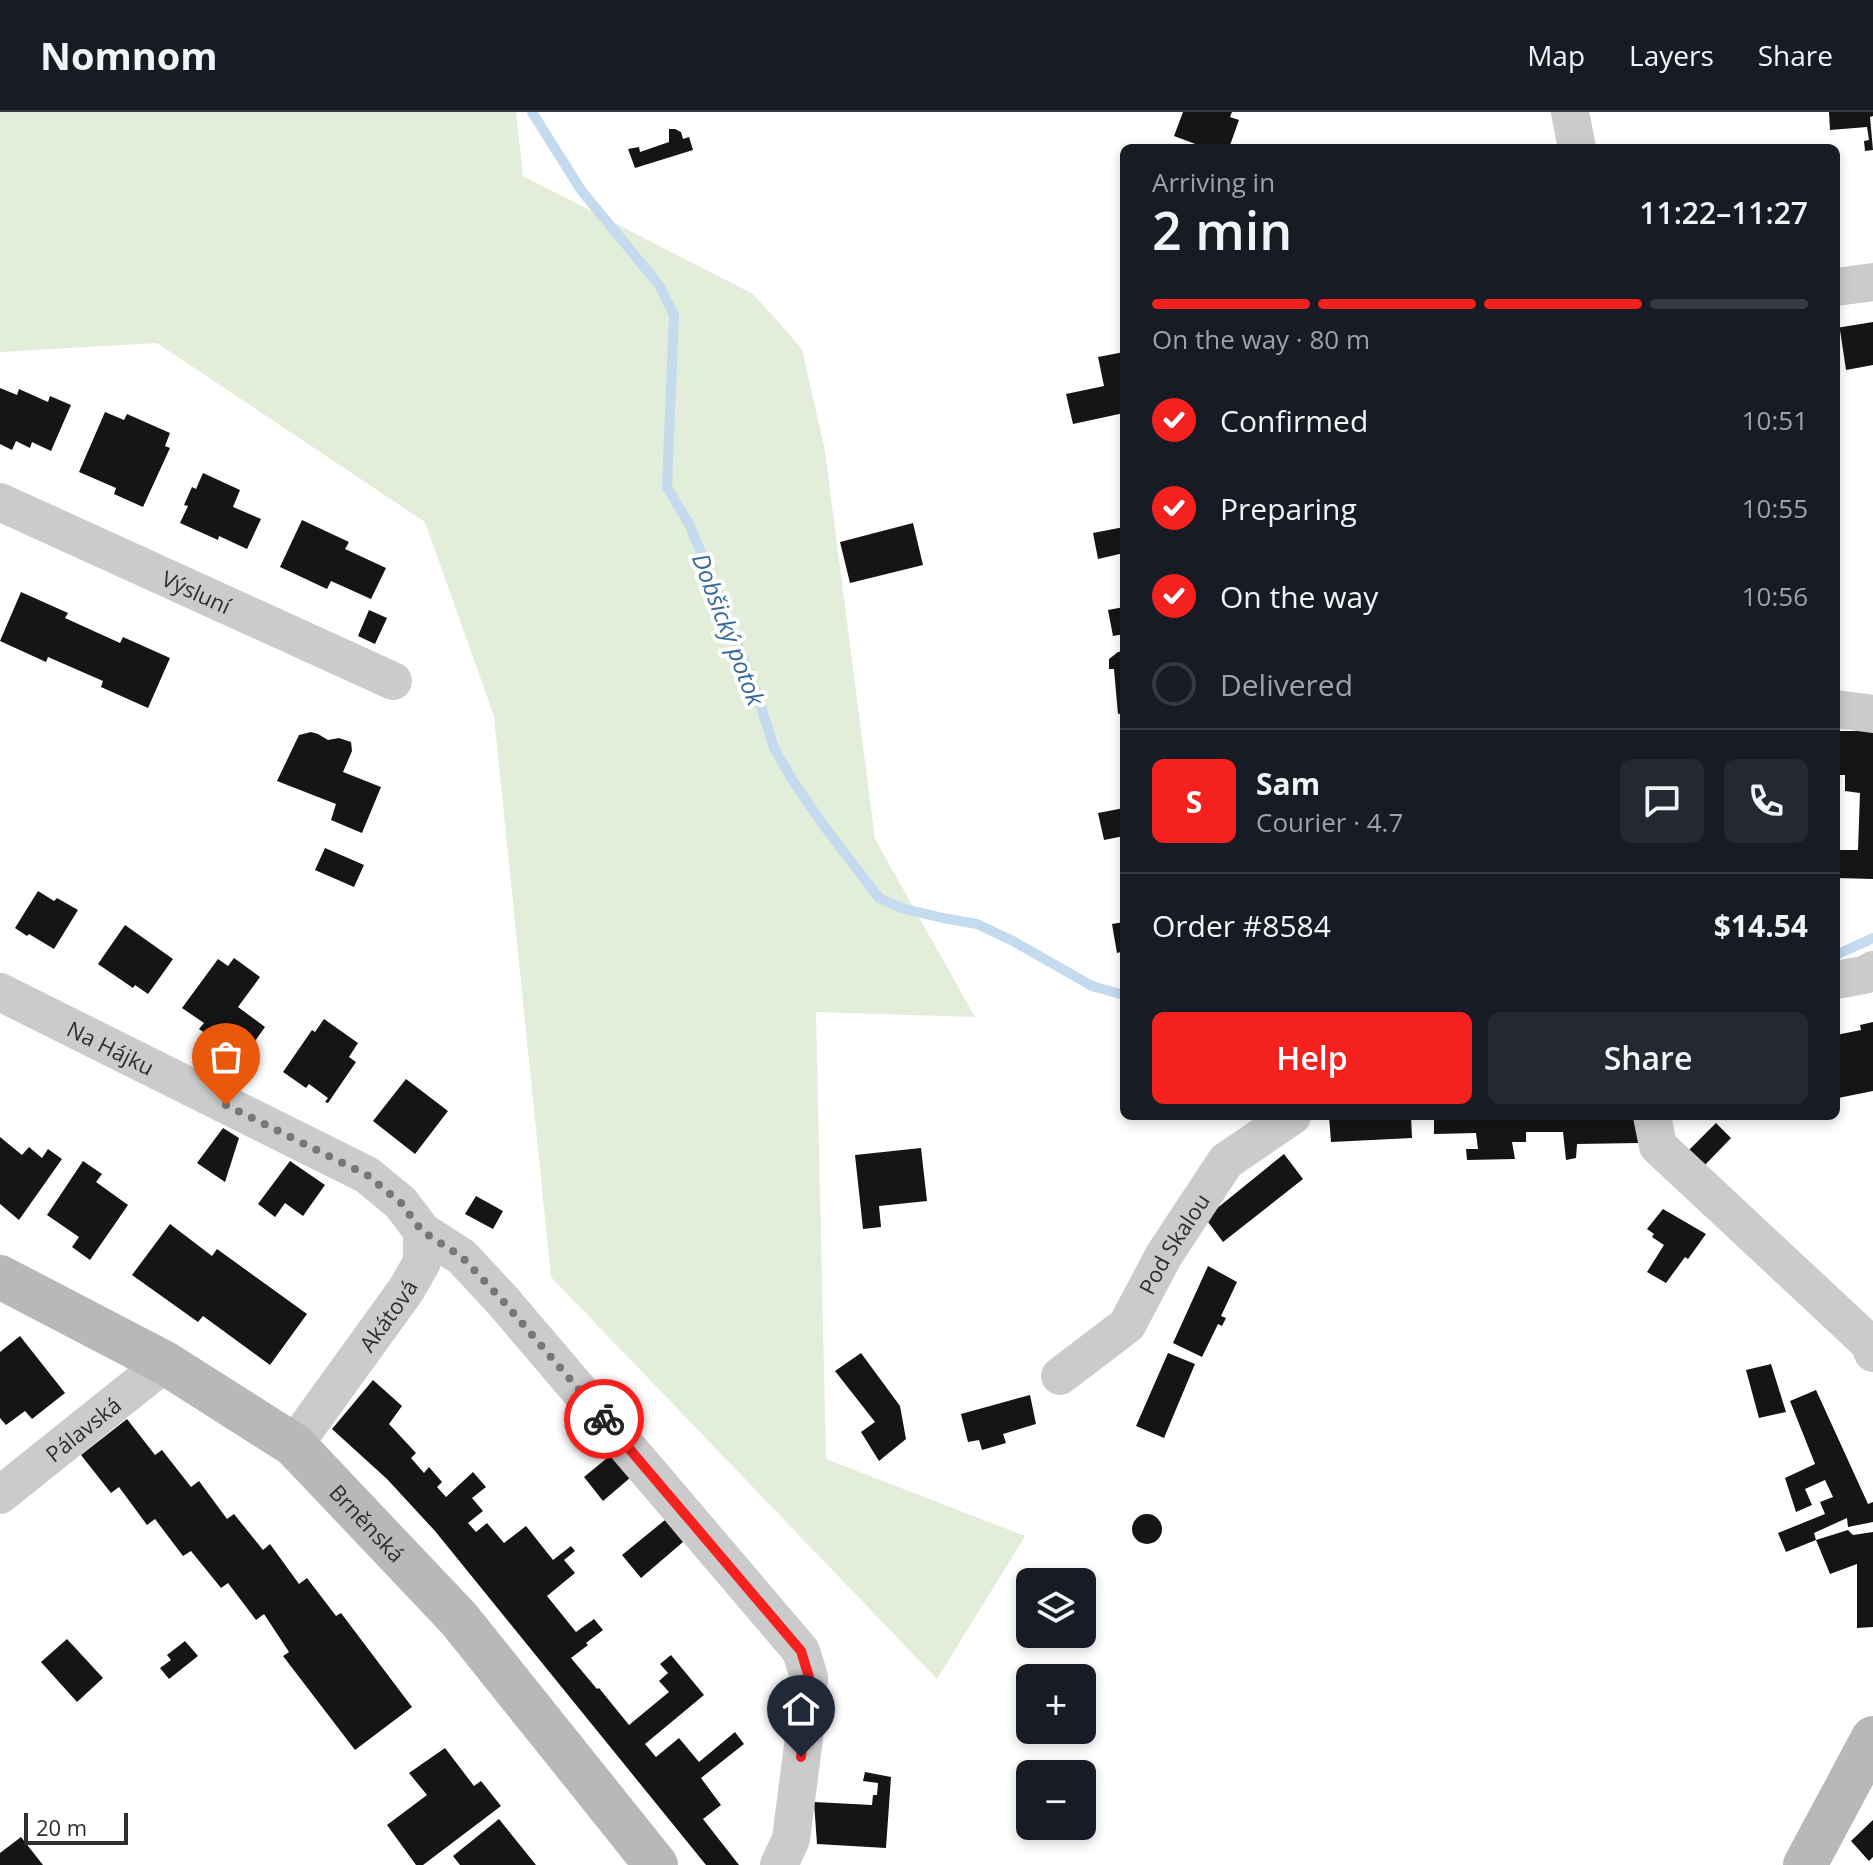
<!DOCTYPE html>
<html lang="en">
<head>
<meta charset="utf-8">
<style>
  body { margin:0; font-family:"Open Sans",sans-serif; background:#242831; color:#f1f3f6; height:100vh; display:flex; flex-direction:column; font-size:30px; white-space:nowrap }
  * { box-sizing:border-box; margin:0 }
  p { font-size:26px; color:#9ea1a6 }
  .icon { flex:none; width:44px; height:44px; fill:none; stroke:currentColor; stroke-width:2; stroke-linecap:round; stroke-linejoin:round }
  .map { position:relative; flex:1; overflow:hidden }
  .sheet { position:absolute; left:1120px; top:32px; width:720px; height:976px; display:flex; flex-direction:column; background:#171b24; border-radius:12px; box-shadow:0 4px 12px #0003 }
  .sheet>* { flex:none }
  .fabs { position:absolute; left:1016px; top:1456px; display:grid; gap:16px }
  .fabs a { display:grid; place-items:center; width:80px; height:80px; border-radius:12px; background:#171b24; box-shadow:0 4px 12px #0003; font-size:40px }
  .scale { position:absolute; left:24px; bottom:20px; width:104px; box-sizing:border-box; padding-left:8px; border:4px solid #2e2e2e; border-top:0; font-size:22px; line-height:28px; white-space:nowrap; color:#2e2e2e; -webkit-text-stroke:6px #fff; paint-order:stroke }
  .pin { position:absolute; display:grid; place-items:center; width:68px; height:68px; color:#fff; margin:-82px -34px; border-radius:50% 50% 50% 0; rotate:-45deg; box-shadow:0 0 8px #0007 }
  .pin .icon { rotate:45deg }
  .courier { position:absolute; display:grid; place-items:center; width:80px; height:80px; margin:-40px; border:6px solid #f5211f; border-radius:50%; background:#fff; color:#222; box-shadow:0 2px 10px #0007 }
  .headline em { font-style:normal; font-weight:600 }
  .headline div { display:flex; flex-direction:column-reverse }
  .headline { display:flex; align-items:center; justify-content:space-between; height:136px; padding:0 32px }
  h1 { font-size:52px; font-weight:600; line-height:60px }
  .bar { display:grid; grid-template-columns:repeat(4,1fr); gap:12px 8px; align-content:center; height:96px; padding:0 32px }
  .bar i { height:10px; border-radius:6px; background:#363941 }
  .bar .active { background:#f5211f }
  .bar p { grid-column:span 4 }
  .line { display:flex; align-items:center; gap:20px; padding:0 32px; border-top:2px solid #363941 }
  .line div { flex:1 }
  .round { display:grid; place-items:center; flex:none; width:84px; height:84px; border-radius:12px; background:#242831 }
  ol { padding:0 32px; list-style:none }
  li { display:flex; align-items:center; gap:24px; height:88px }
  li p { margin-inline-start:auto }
  li .icon { padding:8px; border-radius:50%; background:#f5211f; color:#fff; stroke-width:4 }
  li:last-child { color:#9ea1a6 }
  li i { width:44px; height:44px; border:4px solid #363941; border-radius:50% }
  .button { display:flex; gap:16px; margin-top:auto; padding:16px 32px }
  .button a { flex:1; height:92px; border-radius:12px; background:#f5211f; color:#fff; font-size:32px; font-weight:600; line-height:92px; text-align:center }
  .button a+a { background:#242831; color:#f1f3f6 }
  header { display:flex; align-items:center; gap:48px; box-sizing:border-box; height:112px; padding:0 40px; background:#171b24; border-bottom:2px solid #363941 }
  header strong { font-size:38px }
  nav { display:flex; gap:44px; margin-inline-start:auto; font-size:28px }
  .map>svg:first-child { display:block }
  .green { fill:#e2edda }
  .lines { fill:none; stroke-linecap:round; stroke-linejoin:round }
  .stream { stroke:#c4daee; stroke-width:10 }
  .building { fill:#151515 }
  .street { stroke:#cbcbcb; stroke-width:38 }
  .secondary { stroke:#b8b8b8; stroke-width:44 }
  .done { stroke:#777; stroke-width:8; stroke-dasharray:0 14.4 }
  .route { stroke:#f5211f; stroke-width:10 }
  .labels { text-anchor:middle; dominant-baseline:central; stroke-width:8; stroke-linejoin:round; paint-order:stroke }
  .street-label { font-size:22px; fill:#2e2e2e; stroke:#fff }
  .water-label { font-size:24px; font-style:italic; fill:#346997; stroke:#fff }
</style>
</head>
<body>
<header>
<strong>Nomnom</strong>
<nav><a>Map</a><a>Layers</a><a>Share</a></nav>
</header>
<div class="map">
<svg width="1873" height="1753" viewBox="0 0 1873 1753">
  <rect width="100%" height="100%" fill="#fff"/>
  <path class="green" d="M0,0h516l7,64 230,118 49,55 23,102 50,388 100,178 -159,-5 10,447 199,77 -88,143 -386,-402 -57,-561 -69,-194 -268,-179 -157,9z"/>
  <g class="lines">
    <path class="stream" d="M532,0l49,78 78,95 15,30 -7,172 22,37 25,59 43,111 17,54 19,33 31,45 55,72 22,10 42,10 34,6 36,17 79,45 32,9
      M1836,843l37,-17"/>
  </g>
  <path class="building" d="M1183,0h49l-2,5 9,3 -10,28h-23l-32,-12z
    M1829,0h44v4l-3,1 3,33 -8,1 -1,-10 5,-1 -2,-13 -37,3z
    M669,17h6l6,3 2,7 6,-2 4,13 -58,18 -7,-19 11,-2 1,5 29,-10z
    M1873,210v43l-27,5 -6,-40h-4v-2z
    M1124,240v61l-51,11 -7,-30 38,-8 -6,-29z
    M0,276l17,7 2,-6 29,13 2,-6 21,9 -20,46 -19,-9 -2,6 -14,-7 -4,9 -12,-6z
    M105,300l19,8 3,-6 43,19 -5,13 5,2 -27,59 -29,-13 2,-6 -37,-16z
    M203,361l37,17 -7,17 28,12 -14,30 -28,-13 -1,4 -38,-17 8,-17 -4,-1 8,-18 4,2z
    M302,408l47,22 -4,7 41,19 -15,31 -40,-18 -4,8 -47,-22z
    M913,411l10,42 -73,18 -10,-41z
    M1124,415v26l-26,6 -5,-26z
    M21,480l47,21 -3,5 55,25 3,-6 47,21 -22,50 -47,-21 2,-6 -55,-24 -2,5 -46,-21z
    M1124,495v27l-11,2 -5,-26z
    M369,498l18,8 -12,26 -17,-8z
    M1124,539v62l-6,1 -4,-45h-5v-10l9,-7z
    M1836,619h37v148l-37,-1v-28h22l2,-57 -15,-2v-16h-9z
    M311,620l7,2 10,6 11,-2 12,4 1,9 -9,21 38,15 -19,46 -31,-13 5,-16 -59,-23 22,-46z
    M1124,696v28l-20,4 -6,-27z
    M325,736l39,17 -10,22 -39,-17z
    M38,779l16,10 3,-3 21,12 -24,39 -25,-15 -2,2 -12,-8z
    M1124,810v29l-7,2 -5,-29z
    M125,813l48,34 -25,35 -13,-9 -2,3 -35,-24z
    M234,846l26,19 -22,30 27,20 -20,28 -28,-20 -3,4 -15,-10 5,-6 -22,-15 36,-49 10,7z
    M324,907l34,24 -9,14 7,5 -28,41 -3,-1 3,-4 -19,-14 -3,4 -23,-16 29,-42 3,2z
    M1873,910v69l-35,7 -2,-9v-54l25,-5 -1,-5z
    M406,967l42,32 -33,43 -42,-33z
    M1329,1004h82l1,22 -81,4z
    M1434,1004h204l1,27 -62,1 -1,14 -10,2 -3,-28h-37v10h-14l3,17 -48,1 -1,-11h12l-2,-16 -42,1z
    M1716,1011l15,15 -27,28 -16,-15z
    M223,1016l16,10 -14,44 -28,-19z
    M0,1025l22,18 7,-8 13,11 6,-9 14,10 -43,61 -19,-16z
    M921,1036l6,53 -48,5 2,21 -18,2 -8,-74z
    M1284,1042l19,25 -80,63 -18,-24z
    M83,1049l19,13 -6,8 32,23 -38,55 -18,-13 7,-10 -32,-22z
    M290,1049l35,24 -22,31 -18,-13 -10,14 -17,-13z
    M476,1084l27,15 -10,18 -28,-15z
    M1663,1097l43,25 -18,25 -3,-2 -19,26 -19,-11 17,-27 -12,-8 2,-3 -7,-5z
    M170,1112l42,32 5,-7 90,65 -37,51 -67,-49 -5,6 -66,-47z
    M1208,1154l29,16 -16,34 5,2 -4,8 -4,-2 -16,33 -29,-14z
    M20,1224l45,57 -33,26 -7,-8 -19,14 -6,-7v-66z
    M861,1241l39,53 6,33 -27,22 -18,-29 14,-10 -40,-51z
    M1168,1241l27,11 -31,74 -28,-12z
    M1771,1252l15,48 -27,6 -13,-48z
    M373,1268l29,26 -13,18 27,29 -5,5 13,15 5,-6 13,15 -5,5 9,10 27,-25 13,15 -14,11 11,13 -15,12 8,9 11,-9 17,20 22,-17 27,34 18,-14 4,5 -11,9 11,13 -28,23 29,36 18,-13 9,11 -17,13 2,2 -17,13 26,31 2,-1 30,37 40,-33 -10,-11 9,-8 -8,-9 11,-9 33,40 -59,49 11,13 23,-19 20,24 36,-30 9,12 -43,34 20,27 -18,14 36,46h-33l-271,-334 -48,-52 -55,-50z
    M1816,1278l52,114 5,-2v20l-25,5 -1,-9 -33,15 2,7 -30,12 -8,-19 47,-19 -5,-12 13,-5 -8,-17 -20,9 7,16 -16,7 -11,-34 30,-14 -25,-63z
    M1030,1283l6,29 -33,10 3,9 -24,7 -3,-10 -11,2 -7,-28z
    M127,1307l28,36 7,-5 29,37 8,-6 28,38 7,-5 29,36 7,-6 29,40 8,-6 29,38 5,-3 71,94 -57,43 -72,-94 6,-4 -25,-38 -8,6 -28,-37 -7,5 -30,-37 -8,5 -28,-37 -8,6 -28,-38 -8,6 -30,-38z
    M612,1342l19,23 -28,24 -19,-24z
    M1132 1417a15 15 0 1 1 30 0a15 15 0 1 1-30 0Z
    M665,1408l18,22 -42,36 -19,-23z
    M1848,1418l5,5 20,-3v95l-16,1v-64l-27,10 -14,-34z
    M67,1527l36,39 -26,24 -36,-40z
    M185,1529l13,15 -29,23 -9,-11 11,-8 -4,-5z
    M445,1636l29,38 7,-5 20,25 -78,59h-7l-29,-40 40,-30 -18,-22z
    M865,1660l26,5 -5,71 -69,-4 -3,-42 58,3 1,-10h4l1,-12 -15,-2z
    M499,1707l37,46h-76l-7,-9z
    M1873,1708v37l-4,4 -18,-20z
    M21,1725l22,28h-43v-12z"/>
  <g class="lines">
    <g class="street">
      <path d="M1570,0l7,36"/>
      <path d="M1836,175l37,-5"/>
      <path id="s1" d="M0,390l393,179"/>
      <path d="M1836,597l37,5"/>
      <path d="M1836,868l28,-5 9,-5"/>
      <path id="s2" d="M0,880l367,183 34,28 21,28 40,26 41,44 298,350 8,26 -4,53 -14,109 -12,26"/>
      <path d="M1652,1004l6,30 211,197 4,10"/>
      <path id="s3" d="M1060,1264l67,-51 37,-70 62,-94 66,-45"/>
      <path id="s4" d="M294,1333l112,-155 16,-28v-31"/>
      <path id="s5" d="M0,1383l165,-132"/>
    </g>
    <g class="secondary">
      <path id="s6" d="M0,1165l165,86 129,82 165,174 197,246"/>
      <path d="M1805,1753l68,-127"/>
    </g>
  </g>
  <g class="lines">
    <path class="done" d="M226,993l141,70 34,28 21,28 40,26 41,44 101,118"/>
    <path class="route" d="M604,1307l197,232 8,26 -8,80"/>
  </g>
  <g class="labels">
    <g class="street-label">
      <text stroke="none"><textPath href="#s1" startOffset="216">Výsluní</textPath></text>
      <text stroke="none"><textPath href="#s2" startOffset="124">Na Hájku</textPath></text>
      <text stroke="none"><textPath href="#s3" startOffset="178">Pod Skalou</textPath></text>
      <text stroke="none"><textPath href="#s4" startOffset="160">Akátová</textPath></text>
      <text stroke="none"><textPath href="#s5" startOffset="106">Pálavská</textPath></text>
      <text stroke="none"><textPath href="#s6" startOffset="446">Brněnská</textPath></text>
    </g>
    <g class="water-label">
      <text transform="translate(729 517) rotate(69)">Dobšický potok</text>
    </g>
  </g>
</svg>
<div class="fabs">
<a><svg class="icon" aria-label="layers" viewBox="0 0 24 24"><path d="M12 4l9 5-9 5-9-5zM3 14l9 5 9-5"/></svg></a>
<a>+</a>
<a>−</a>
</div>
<div class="scale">20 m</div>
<div class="pin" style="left:226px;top:993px;background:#ea580c"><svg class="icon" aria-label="bag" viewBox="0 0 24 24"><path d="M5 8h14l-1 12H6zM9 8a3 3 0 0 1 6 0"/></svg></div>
<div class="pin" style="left:801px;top:1645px;background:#1f2937"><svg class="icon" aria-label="home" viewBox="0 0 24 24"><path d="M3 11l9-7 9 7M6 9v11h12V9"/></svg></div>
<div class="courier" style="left:604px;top:1307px"><svg class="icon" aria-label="bike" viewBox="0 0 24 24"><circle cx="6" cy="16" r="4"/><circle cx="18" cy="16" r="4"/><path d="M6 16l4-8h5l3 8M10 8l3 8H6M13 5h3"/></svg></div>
<section class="sheet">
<div class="headline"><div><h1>2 min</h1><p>Arriving in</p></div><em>11:22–11:27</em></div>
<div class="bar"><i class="active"></i><i class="active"></i><i class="active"></i><i></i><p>On the way · 80 m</p></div>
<ol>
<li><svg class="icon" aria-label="check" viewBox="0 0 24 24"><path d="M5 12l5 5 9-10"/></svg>Confirmed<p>10:51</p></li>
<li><svg class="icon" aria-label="check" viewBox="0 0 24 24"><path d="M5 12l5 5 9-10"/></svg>Preparing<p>10:55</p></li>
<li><svg class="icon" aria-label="check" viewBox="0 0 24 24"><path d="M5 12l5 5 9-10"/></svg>On the way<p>10:56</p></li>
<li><i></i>Delivered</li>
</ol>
<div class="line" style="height:144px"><b class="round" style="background:#f5211f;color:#fff">S</b><div><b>Sam</b><p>Courier · 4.7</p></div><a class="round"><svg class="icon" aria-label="chat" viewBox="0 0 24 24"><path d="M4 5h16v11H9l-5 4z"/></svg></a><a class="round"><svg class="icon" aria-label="phone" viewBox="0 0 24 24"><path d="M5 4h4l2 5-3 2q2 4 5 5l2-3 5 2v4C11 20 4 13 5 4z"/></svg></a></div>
<div class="line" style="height:104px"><div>Order #8584</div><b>$14.54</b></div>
<div class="button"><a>Help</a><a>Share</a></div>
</section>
</div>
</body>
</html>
